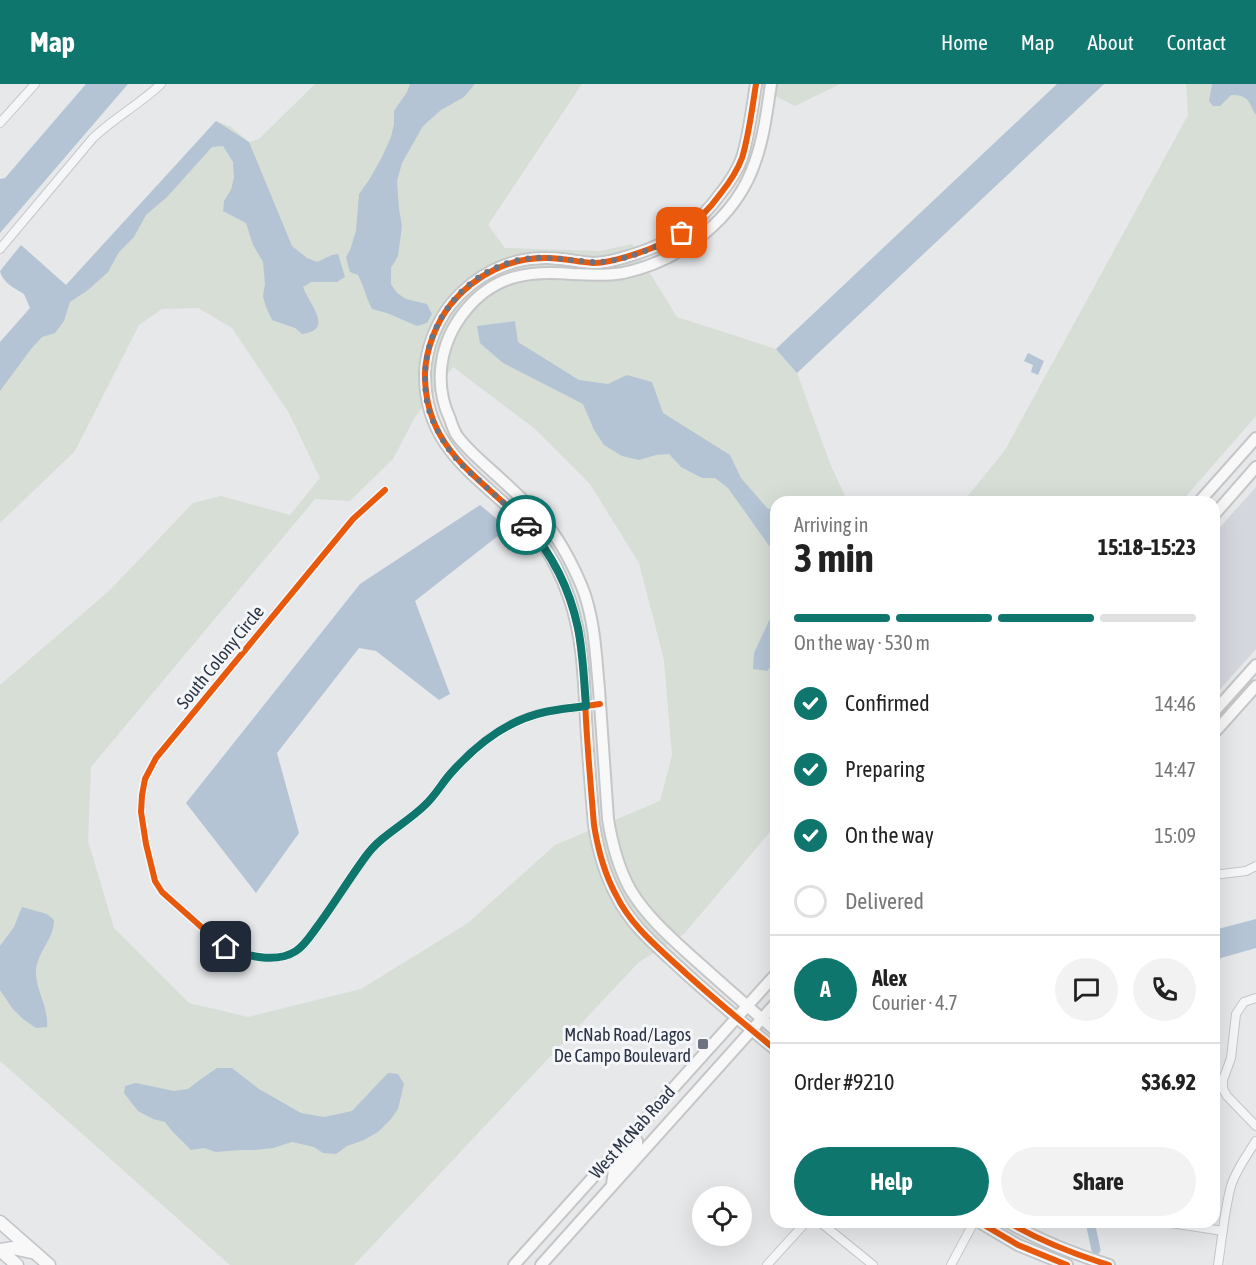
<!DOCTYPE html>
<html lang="en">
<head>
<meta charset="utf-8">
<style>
  body { margin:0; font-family:"Asap Condensed",sans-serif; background:#f2f2f2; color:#222; height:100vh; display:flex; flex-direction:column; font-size:22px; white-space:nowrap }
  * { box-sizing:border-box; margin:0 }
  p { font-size:20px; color:#767676 }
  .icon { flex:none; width:33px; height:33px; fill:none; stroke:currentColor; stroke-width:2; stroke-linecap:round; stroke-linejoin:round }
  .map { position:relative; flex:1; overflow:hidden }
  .drawer { position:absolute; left:770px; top:412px; width:450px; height:732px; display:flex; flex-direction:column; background:#fff; border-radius:18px; box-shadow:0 6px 24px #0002 }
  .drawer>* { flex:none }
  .controls { position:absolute; left:692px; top:1102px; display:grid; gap:12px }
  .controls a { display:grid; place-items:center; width:60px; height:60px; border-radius:50%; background:#fff; box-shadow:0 6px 24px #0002; font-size:30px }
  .pin { position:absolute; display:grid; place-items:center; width:51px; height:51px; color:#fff; margin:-26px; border-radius:12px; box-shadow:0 3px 9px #0006 }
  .courier { position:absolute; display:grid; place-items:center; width:60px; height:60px; margin:-30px; border:4px solid #0f766e; border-radius:50%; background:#fff; color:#222; box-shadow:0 2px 8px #0007 }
  .overview em { font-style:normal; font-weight:700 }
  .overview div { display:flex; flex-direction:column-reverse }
  .overview { display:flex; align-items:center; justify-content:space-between; height:102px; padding:0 24px }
  h1 { font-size:39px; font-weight:700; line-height:45px }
  .bar { display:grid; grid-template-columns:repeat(4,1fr); gap:9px 6px; align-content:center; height:72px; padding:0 24px }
  .bar i { height:8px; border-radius:4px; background:#e0e0e0 }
  .bar .selected { background:#0f766e }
  .bar p { grid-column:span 4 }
  .line { display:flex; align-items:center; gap:15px; padding:0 24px; border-top:2px solid #e0e0e0 }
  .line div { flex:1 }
  .round { display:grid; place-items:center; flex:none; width:63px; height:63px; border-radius:32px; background:#f2f2f2 }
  ol { padding:0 24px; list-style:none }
  li { display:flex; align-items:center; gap:18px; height:66px }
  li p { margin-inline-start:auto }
  li .icon { padding:6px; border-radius:50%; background:#0f766e; color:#fff; stroke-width:4 }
  li:last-child { color:#767676 }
  li i { width:33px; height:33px; border:3px solid #e0e0e0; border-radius:50% }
  .button { display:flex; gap:12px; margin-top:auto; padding:12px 24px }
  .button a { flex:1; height:69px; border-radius:36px; background:#0f766e; color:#fff; font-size:24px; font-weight:700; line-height:69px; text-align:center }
  .button a+a { background:#f2f2f2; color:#222 }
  header { display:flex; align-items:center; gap:36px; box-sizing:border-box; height:84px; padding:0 30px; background:#0f766e; color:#fff }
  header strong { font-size:28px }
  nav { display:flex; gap:33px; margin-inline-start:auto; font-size:21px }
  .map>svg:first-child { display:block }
  .built { fill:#d4d7dd }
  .green { fill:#d6ded6; fill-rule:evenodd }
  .water { fill:#b4c4d5 }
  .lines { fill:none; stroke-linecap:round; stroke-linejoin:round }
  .canal { stroke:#b4c4d5; stroke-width:9 }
  .street-casing { stroke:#c4c6c8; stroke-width:10 }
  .secondary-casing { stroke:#c4c6c8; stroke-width:14 }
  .primary-casing { stroke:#c2c5c8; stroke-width:15 }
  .street { stroke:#f5f6f7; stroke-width:8 }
  .secondary { stroke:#f8f8f8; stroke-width:10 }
  .primary { stroke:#f8f8f8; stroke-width:12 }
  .cycleway-casing { stroke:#f4f6f9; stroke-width:10 }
  .cycleway { stroke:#e8590c; stroke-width:6 }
  .done { stroke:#6c737f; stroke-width:6; stroke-dasharray:0 10.8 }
  .route { stroke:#0f766e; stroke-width:8 }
  .poi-dot { fill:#6c737f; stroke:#f4f6f9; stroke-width:2 }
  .labels { text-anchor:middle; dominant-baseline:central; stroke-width:6; stroke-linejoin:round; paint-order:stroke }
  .street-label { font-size:18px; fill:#2b3445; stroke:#f4f6f9 }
  .poi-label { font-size:18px; fill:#2b3445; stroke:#f4f6f9; text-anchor:end }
</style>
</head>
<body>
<header>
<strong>Map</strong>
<nav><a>Home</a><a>Map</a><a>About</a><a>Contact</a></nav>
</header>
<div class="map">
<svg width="1256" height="1181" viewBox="0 0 1256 1181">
  <rect width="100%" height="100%" fill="#e6e8ea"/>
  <path class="built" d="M1256,403v162l-42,47v-162z"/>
  <path class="green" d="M315,0h267l-94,141 17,23 95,3 32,-7 45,73 99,32 281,-265h47l-307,289 34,93 17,36h-72l-1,324 -91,108 -45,28 -285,303h-124l-230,-204v-376l109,-94 84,-88 28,-7 69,19 30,-37 -31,-65 -57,-85 -34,-20 -36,1 -23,16 -64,126 -75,72v-181l66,-57 150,-164 15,6 18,15 10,-3zM453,283l82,62 55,55 49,79 25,97 8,95 -12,46 -105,44 -87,78 -107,66 -113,28 -59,-14 -75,-75 -26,-87 3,-74 224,-268 35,2 43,-42 22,-42z
    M752,0h88l-45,22z
    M1186,0h70v332l-75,86h-218l42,-52 183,-335z"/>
  <path class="water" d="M86,0h42l-128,149v-54l5,-1z
    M410,0h65l-11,13 -23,13 -18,16 -21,37 -5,18 2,28 3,17 -4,30 -7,12v16l6,9 9,6 21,5 5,10 -5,9 -10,3 -30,-13 -15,-4c-6,-11 -8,-23 -14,-34l-8,-3 -4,-15 4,-7 6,-19 3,-37 10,-14 13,-23 9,-20 3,-13v-13l13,-19z
    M1057,0h47l-307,289 -21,-24z
    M1212,0h44v31c-8,-13 -6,-20 -25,-20l-11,11h-7l-4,-5z
    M216,37l33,21 43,104 15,12 10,4 15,-7 6,-1 7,23 -8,5h-26l-8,5c6,17 32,43 -1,47l-7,-6 -23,-8 -6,-13 -3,-11 2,-12 -2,-22 -10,-17 -7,-22 -23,-12 1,-10 7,-11 3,-13 -1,-15 -10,-16 -11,1 -45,50 -21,18 -12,22 -15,15 -11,20 -20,18 -18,12 -6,19 -9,12 -13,4 -11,12 -31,42v-49l30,-34 -6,-14c-10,-6 -21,-11 -24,-23l21,-26 45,40z
    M515,237l3,21 61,38 29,4 19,-9 25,7 11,31 67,42 11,23 26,30 8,2v44l-47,-66 -13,-10h-13l-21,-11 -12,-13 -13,1 -17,5 -17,-4 -18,-11 -10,-15 -11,-26 -80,-41 -23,-20 -3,-17z
    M1028,269l16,8 -6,14 -7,-3 2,-7 -9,-4z
    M480,421l28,23 -93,73 35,93 -11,6 -63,-49 -17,-3 -82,105 22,80 -43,60 -70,-90 174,-219z
    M775,524v54l-8,9 -14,-2 1,-16z
    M22,823l25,7 7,6c0,19 -16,31 -18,50 -1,20 13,37 11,57l-11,1 -13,-9 -11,-11 -12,-18v-44l14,-19z
    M1256,835v29l-42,12v-30z
    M217,984h15l27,21 42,24 23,4 28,-6 36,-38 10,1 6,10 -6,25 -7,10 -13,13 -14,8 -17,6 -11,8 -13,-1 -9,-6 -22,-5 -19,6 -18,2h-15l-24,2 -12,-4 -13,2 -19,-19 -7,-9 -12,-3 -15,-8 -14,-18 1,-7 11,-3 38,8 14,-2 13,-10z"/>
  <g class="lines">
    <path class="canal" d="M1090,1138l6,28"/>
    <defs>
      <path id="street" d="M0,39l35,-39
        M0,165l93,-111c21,-20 47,-34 68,-54
        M385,406l-32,29 -197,239 -11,21 -3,16 -1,17 5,32 9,37 7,11 54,48c20,14 60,26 81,10 9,-7 15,-16 21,-24 17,-23 31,-49 49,-72 16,-20 41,-31 59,-50 10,-9 16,-22 26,-32 25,-27 53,-49 90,-59 18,-5 39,-6 58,-9
        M1214,791l32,-4 10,-5
        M1256,914l-12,4 -8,12 -5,44 -8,22v9l4,7 29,30
        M820,1138l53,43
        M1164,1138l59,9
        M767,1181l39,-43
        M951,1181l23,-43
        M1218,1181c4,-26 6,-53 13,-79 5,-16 16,-31 25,-45"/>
      <path id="secondary" d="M756,0c-4,25 -7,51 -14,74 -5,13 -13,25 -21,35 -24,33 -49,50 -89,62 -12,4 -26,8 -39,8 -15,-1 -30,-5 -45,-5 -38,-1 -73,17 -97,46 -15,19 -25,45 -26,69 -1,85 67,108 113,165 14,18 25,41 32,62 13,39 14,80 16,120 2,35 5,70 8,105 4,25 10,48 22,70 14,29 39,50 63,72 31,29 64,56 97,83
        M771,0c-4,26 -7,53 -16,78 -19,57 -75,99 -132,111 -17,3 -34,2 -50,1 -44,-4 -79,1 -108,37 -25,31 -32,72 -15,108 2,6 4,13 8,18 10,13 23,24 35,35 19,17 37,34 54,53 14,16 31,50 38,70 10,31 11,62 14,94 3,43 6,87 9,130 4,25 10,48 22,70 16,27 40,48 62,68 28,25 56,50 84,74
        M1199,418l57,-64
        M1214,431l42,-48
        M1214,628l42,-47
        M1214,649l42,-47
        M612,1101l2,-15 23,-25v-4l-6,-7
        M979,1138l39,23 49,20
        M1008,1138c32,19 66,32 101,43
        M514,1181l262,-291
        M541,1181l235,-262"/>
      <path id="primary" d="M0,1138l49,43
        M0,1166l13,-2 18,4
        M0,1166l17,15"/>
    </defs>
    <use href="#street" class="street-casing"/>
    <use href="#secondary" class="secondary-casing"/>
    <use href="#primary" class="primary-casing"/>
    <use href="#street" class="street"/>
    <use href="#secondary" class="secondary"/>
    <use href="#primary" class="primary"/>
    <defs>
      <path id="cycleway" d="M756,0c-4,25 -7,51 -14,74 -5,13 -13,25 -21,35 -24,33 -49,50 -89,62 -12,4 -26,8 -39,8 -15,-1 -30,-5 -45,-5 -38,-1 -73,17 -97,46 -15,19 -25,45 -26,69 -1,85 67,108 113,165 14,18 25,41 32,62 13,39 14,80 16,120 2,35 5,70 8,105 4,25 10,48 22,70 14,29 39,50 63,72 31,29 64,56 97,83
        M385,406l-32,29 -197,239 -11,21 -3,16 -1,17 5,32 9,37 7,11 54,48c20,14 60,26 81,10 9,-7 15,-16 21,-24 17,-23 31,-49 49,-72 16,-20 41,-31 59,-50 10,-9 16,-22 26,-32 25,-27 53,-49 90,-59 18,-5 39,-6 58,-9
        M979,1138l39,23 49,20
        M1008,1138c32,19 66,32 101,43"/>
    </defs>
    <use href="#cycleway" class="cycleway-casing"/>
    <use href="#cycleway" class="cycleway"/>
  </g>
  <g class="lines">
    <path class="done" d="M526,441c-14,-15 -30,-29 -46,-44 -12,-10 -23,-20 -32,-33 -6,-9 -13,-21 -17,-32 -5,-13 -6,-27 -6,-40 1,-53 38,-101 89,-115 29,-7 49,-1 78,1 26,2 68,-15 90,-29"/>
    <path class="route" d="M226,863c19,9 50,17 70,4 9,-6 15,-16 21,-24 17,-23 32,-48 49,-71 15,-21 41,-33 59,-51 10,-9 17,-22 26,-32 25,-28 56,-53 94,-61 13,-3 27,-4 41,-6 -2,-26 -3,-53 -8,-78 -8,-38 -26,-74 -52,-103"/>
  </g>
  <rect class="poi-dot" x="697" y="954" width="12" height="12" rx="3"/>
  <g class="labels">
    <g class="street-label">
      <text transform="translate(220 573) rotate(-51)">South Colony Circle</text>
      <text transform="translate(632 1048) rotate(-48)">West McNab Road</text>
    </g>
    <g class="poi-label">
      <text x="691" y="950">McNab Road/Lagos<tspan x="691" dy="21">De Campo Boulevard</tspan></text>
    </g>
  </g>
</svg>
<div class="controls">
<a><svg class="icon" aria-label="locate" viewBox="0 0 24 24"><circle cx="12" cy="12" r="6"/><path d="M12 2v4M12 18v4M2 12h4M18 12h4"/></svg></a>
</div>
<div class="pin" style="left:682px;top:149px;background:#ea580c"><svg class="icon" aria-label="bag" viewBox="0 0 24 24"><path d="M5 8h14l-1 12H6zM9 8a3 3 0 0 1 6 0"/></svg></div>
<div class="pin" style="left:226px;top:863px;background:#1f2937"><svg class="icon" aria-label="home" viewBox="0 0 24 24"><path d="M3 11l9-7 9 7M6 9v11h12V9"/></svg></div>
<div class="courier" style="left:526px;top:441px"><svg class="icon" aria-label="car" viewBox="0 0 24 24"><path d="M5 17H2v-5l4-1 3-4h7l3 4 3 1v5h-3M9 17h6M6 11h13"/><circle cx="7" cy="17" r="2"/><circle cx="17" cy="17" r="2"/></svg></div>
<section class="drawer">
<div class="overview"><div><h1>3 min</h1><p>Arriving in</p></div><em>15:18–15:23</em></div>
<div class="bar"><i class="selected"></i><i class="selected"></i><i class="selected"></i><i></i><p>On the way · 530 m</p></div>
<ol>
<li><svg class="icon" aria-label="check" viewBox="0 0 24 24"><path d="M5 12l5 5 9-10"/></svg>Confirmed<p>14:46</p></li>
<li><svg class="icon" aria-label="check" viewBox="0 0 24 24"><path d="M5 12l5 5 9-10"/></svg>Preparing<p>14:47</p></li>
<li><svg class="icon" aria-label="check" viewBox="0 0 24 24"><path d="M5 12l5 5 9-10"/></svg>On the way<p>15:09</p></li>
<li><i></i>Delivered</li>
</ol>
<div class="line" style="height:108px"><b class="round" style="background:#0f766e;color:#fff">A</b><div><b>Alex</b><p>Courier · 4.7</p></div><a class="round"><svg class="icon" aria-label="chat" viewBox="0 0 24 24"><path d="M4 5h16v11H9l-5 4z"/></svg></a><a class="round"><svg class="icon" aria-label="phone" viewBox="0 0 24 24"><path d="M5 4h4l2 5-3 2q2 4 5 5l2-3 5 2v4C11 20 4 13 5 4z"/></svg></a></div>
<div class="line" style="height:78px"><div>Order #9210</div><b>$36.92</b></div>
<div class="button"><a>Help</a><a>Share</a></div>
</section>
</div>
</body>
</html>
